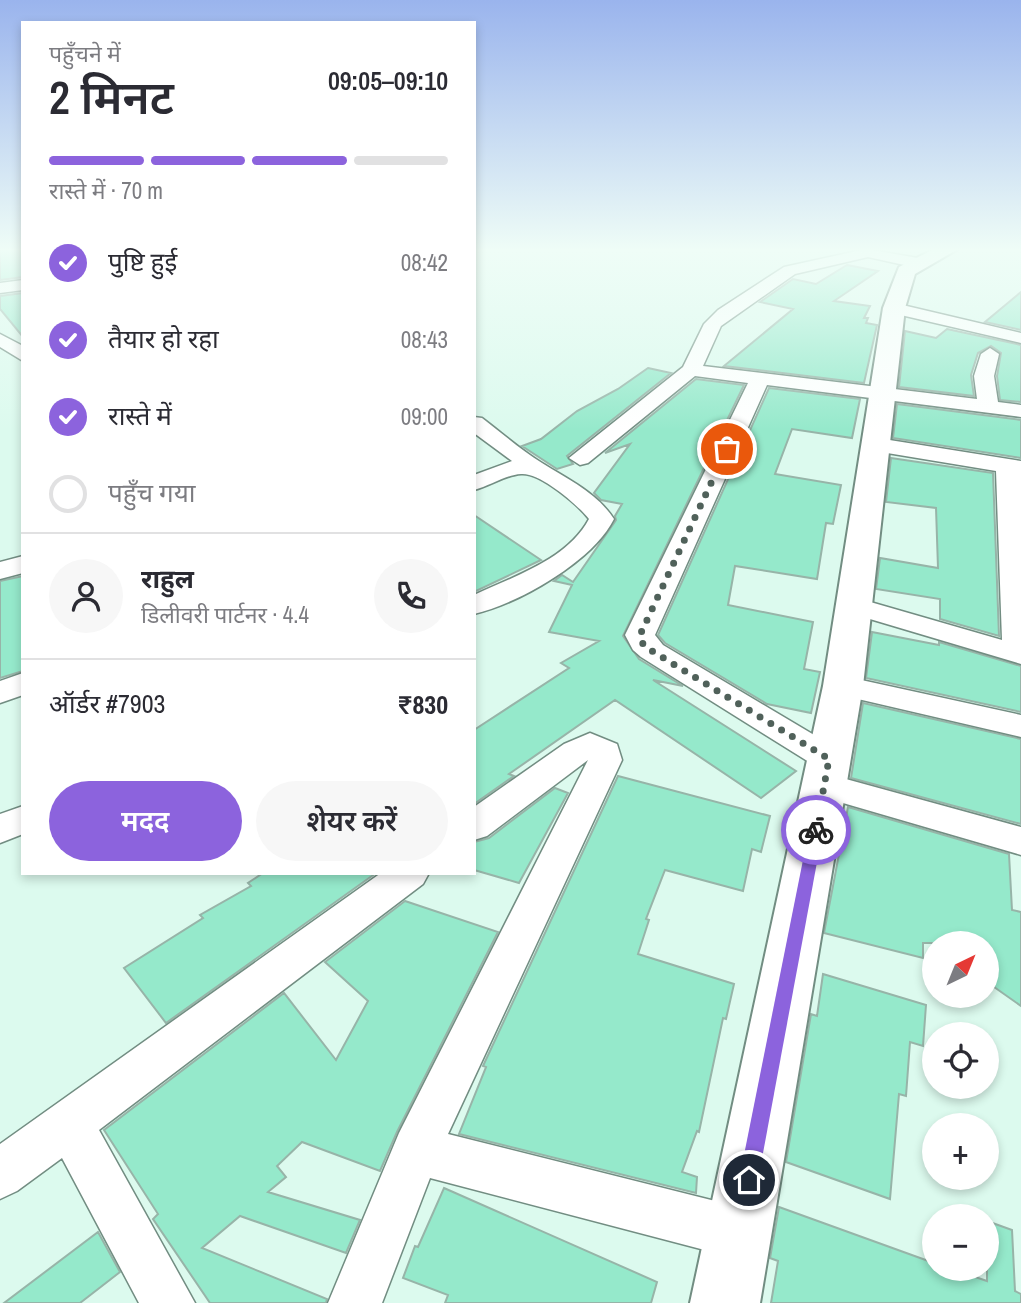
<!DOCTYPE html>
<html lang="hi">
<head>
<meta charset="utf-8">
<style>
  body { margin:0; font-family:"Archivo Narrow","Noto Sans Devanagari",sans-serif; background:#f7f7f7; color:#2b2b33; height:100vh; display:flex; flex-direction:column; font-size:26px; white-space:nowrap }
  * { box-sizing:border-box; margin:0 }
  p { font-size:23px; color:#7c7c81 }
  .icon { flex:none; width:38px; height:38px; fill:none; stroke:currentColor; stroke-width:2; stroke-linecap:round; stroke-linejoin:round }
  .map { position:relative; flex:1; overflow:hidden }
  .side { position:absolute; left:21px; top:21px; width:455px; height:854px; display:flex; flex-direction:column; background:#fff; border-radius:0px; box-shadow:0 4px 10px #0003 }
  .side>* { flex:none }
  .needle { width:46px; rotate:43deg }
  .buttons { position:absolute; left:922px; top:931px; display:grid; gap:14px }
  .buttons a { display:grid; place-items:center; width:77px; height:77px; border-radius:50%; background:#fff; box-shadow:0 4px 10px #0003; font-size:35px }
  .pin { position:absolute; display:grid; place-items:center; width:60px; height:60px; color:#fff; margin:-30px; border:4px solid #fff; border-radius:50%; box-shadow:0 2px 7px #0007 }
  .courier { position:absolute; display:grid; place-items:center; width:70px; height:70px; margin:-35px; border:5px solid #8c63dd; border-radius:50%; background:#fff; color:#222; box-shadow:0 2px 9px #0007 }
  .headline em { font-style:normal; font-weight:600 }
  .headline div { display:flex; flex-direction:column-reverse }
  .headline { display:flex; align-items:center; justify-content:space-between; height:119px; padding:0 28px }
  h1 { font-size:46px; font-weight:600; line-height:52px }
  .bar { display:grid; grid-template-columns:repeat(4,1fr); gap:10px 7px; align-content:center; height:84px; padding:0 28px }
  .bar i { height:9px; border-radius:5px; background:#e1e1e2 }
  .bar .active { background:#8c63dd }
  .bar p { grid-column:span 4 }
  .line { display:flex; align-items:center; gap:18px; padding:0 28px; border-top:2px solid #e1e1e2 }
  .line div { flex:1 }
  .round { display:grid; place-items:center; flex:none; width:74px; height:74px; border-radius:37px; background:#f7f7f7 }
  ol { padding:0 28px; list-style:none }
  li { display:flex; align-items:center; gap:21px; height:77px }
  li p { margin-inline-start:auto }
  li .icon { padding:7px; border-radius:50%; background:#8c63dd; color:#fff; stroke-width:4 }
  li:last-child { color:#7c7c81 }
  li i { width:38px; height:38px; border:4px solid #e1e1e2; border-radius:50% }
  .button { display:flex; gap:14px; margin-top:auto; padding:14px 28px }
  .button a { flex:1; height:80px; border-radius:42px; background:#8c63dd; color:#fff; font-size:28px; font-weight:600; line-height:80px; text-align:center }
  .button a+a { background:#f7f7f7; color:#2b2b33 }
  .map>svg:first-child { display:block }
  .building { fill:#95e9cb; stroke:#97b4a8; stroke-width:2 }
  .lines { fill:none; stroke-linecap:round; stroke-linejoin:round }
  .minor-casing { stroke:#728d82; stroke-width:3 }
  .tertiary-casing { stroke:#728d82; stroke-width:4 }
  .minor { fill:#fff; fill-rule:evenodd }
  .tertiary { fill:#fff; fill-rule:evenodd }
  .route { fill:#8c63dd }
  .done { stroke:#50615a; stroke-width:7; stroke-dasharray:0 12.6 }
</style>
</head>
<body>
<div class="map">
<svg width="1021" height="1303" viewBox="0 0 1021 1303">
  <rect width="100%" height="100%" fill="#dcfaee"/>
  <path class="building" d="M0,249h23v28l-23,3z
    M847,265l31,6 -44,30 36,5 -6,12h4l-2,5 11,2 -13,58 -140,-17 69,-57 -33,-7 33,-23 23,5z
    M1021,292v38l-36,-8z
    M23,293v44l-23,-28v-13z
    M947,329l74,16v57l-21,-2 -3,-24 4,-23 -10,-7 -13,7 -7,22 3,21 -75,-9 6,-56 31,7z
    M648,368l23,5 -104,83 6,8 -16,5 -35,-23 19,-7 36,-28 41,-22z
    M696,379l48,6 -121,251 16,23 44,27 -30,-6 143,91 -35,27 -146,-98 -106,74 5,2 -40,28v-74l95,-62 -8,-5 38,-22 -50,-9 23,-47 -18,-4 8,-6 11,7 43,-62 -1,-4 7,-12 -21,-4 -7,-7 36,-49 -25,9z
    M769,388l91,11 -8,39 -60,-9 -17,45 66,11 -8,39 -7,-1 -9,56 -82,-13 -7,39 85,17 -9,47 16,3 -9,41 -44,-9 -102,-61 -7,-8z
    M897,404l124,16v38l-128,-20z
    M891,458l102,15 6,163 -59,-17v-20l-64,-10 4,-31 58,10 -2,-60 -50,-6z
    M474,515l67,45 -67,32z
    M23,576v95l-23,7v-97z
    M872,632l67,13v-3l82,24v46l-155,-34z
    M863,703l158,36v85l-170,-46z
    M618,776l152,40 -9,36 -9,-3 -9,42 -78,-21 -19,49 3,1 -11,34 96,30 -8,35 -3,-1 -24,114 -2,-1 -15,41 15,5 -1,16 -237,-59 27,-67 -3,-1z
    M555,788l13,5 -49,90 -45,-13v-28l15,-4z
    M848,807l161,47 3,56 9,2v94l-34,-24v-39h-64v15l-99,-25z
    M263,873h113l-210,150 -42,-55 79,-50 -3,-3 51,-29 -3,-3z
    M405,901l93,31 -101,200 -17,39 -78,-29 -25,24 9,11 -18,15 92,28 -14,33 -106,-37 -38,32 125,51 -1,4h-116l-57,-84 5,-5 -54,-84 180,-137 52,67 32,-59 -43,-39z
    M823,974l103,31 -3,41 -13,-4 -4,54 -7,-2 -9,105 -104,-37 25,-148 6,2z
    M444,1188l213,94 -6,21h-206l3,-8 -45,-17 12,-32 3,1z
    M779,1207l155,56v6h18l35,12v-60l25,9 3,61 6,3v9h-250l7,-42 -8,-3z
    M98,1232l22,40 -40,31h-76z"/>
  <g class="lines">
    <defs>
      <path id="minor" d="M866,249l52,9 8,5 -8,5 -50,-11 -73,17 -74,52 -18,40 274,33 -3,-23 7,-22 9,-6 9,6 -5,22 4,26 23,3v12l-254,-32 -112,250 8,10 178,106 5,8 -5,8 -12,4 -12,-4 -176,-110 -8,-7 -8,-15 123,-252 -53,-7 -107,87 -8,2 -11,-7 114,-91 21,-43 14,-14 66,-43z
        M23,280v10l-23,3v-10z
        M894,303l127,30v10l-133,-31 -2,-4 2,-4z
        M0,334l23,12v15l-23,-14z
        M474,417l8,1c20,15 40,33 60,45 27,17 54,29 72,56 -21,42 -94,84 -140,95v-19c40,-19 93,-35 115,-76 -11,-14 -49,-47 -68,-45 -16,1 -31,12 -47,16v-15l38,-14 -38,-28z
        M877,438l144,23v203l-178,-53 -4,-6 4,-6 10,-2 149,43 -6,-169 -127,-21 -3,-5 3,-5z
        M23,556v17l-23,6v-17z
        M23,673v22l-23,8v-22z
        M843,676l178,39v22l-189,-44 -5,-7 5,-7z
        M590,733l27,11 5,16 -174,374 291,73 18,8 8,18 -8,18 -18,8 -309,-81 -48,125h-54l71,-170 189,-373 -101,76 -13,4v-33l90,-63z
        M824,773l197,54v28l-209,-61 -5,-9 5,-9z
        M23,806v28l-23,9v-29z
        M381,873h48l-6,11 -324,246 96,173h-56l-77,-145 -45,33 -17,8v-55z"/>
      <path id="tertiary" d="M934,249h24l-43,25 -10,34 -42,378 -103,617h-70l133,-617 60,-378 16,-41z"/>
    </defs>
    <use href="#minor" class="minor-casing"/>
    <use href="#tertiary" class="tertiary-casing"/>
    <use href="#minor" class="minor"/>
    <use href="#tertiary" class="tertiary"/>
  </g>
  <linearGradient id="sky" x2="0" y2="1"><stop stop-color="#9ab4ed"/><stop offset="0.58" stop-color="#effdf7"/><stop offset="1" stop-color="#effdf7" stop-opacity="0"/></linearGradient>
  <rect width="1021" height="431" fill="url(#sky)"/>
  <path class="route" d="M816,824l7,6 -65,350 -2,7 -7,3 -7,-3 -3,-7 70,-350z"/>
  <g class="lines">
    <path class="done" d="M727,449l-87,186 3,9 9,7 177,108 -13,71"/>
  </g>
</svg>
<div class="buttons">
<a><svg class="needle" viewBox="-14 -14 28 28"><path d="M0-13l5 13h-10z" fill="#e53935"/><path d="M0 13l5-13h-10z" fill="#7c7c81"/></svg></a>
<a><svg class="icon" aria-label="locate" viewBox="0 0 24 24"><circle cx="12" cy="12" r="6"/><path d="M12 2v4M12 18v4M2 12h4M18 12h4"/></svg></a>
<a>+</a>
<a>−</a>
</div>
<div class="pin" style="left:727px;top:449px;background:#ea580c"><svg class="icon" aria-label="bag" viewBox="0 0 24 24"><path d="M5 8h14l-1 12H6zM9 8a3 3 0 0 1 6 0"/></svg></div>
<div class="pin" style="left:749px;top:1180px;background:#1f2937"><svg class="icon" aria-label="home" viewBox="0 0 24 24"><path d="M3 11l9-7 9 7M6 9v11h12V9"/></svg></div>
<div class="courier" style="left:816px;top:830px"><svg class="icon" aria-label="bike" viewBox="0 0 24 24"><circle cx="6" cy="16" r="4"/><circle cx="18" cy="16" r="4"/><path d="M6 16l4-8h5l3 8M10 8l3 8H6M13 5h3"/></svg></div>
<section class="side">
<div class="headline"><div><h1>2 मिनट</h1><p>पहुँचने में</p></div><em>09:05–09:10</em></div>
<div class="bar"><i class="active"></i><i class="active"></i><i class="active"></i><i></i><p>रास्ते में · 70 m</p></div>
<ol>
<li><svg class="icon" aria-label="check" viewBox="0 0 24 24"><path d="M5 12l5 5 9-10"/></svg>पुष्टि हुई<p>08:42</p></li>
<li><svg class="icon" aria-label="check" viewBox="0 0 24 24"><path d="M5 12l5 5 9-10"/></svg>तैयार हो रहा<p>08:43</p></li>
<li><svg class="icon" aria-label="check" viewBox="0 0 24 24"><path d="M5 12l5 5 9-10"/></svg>रास्ते में<p>09:00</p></li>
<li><i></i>पहुँच गया</li>
</ol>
<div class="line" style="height:126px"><a class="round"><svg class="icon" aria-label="person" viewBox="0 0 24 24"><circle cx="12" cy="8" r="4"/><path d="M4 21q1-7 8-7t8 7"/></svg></a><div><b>राहुल</b><p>डिलीवरी पार्टनर · 4.4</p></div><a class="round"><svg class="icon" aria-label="phone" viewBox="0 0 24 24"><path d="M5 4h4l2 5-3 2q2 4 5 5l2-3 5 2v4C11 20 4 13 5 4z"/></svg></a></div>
<div class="line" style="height:91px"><div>ऑर्डर #7903</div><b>₹830</b></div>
<div class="button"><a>मदद</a><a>शेयर करें</a></div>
</section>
</div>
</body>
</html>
